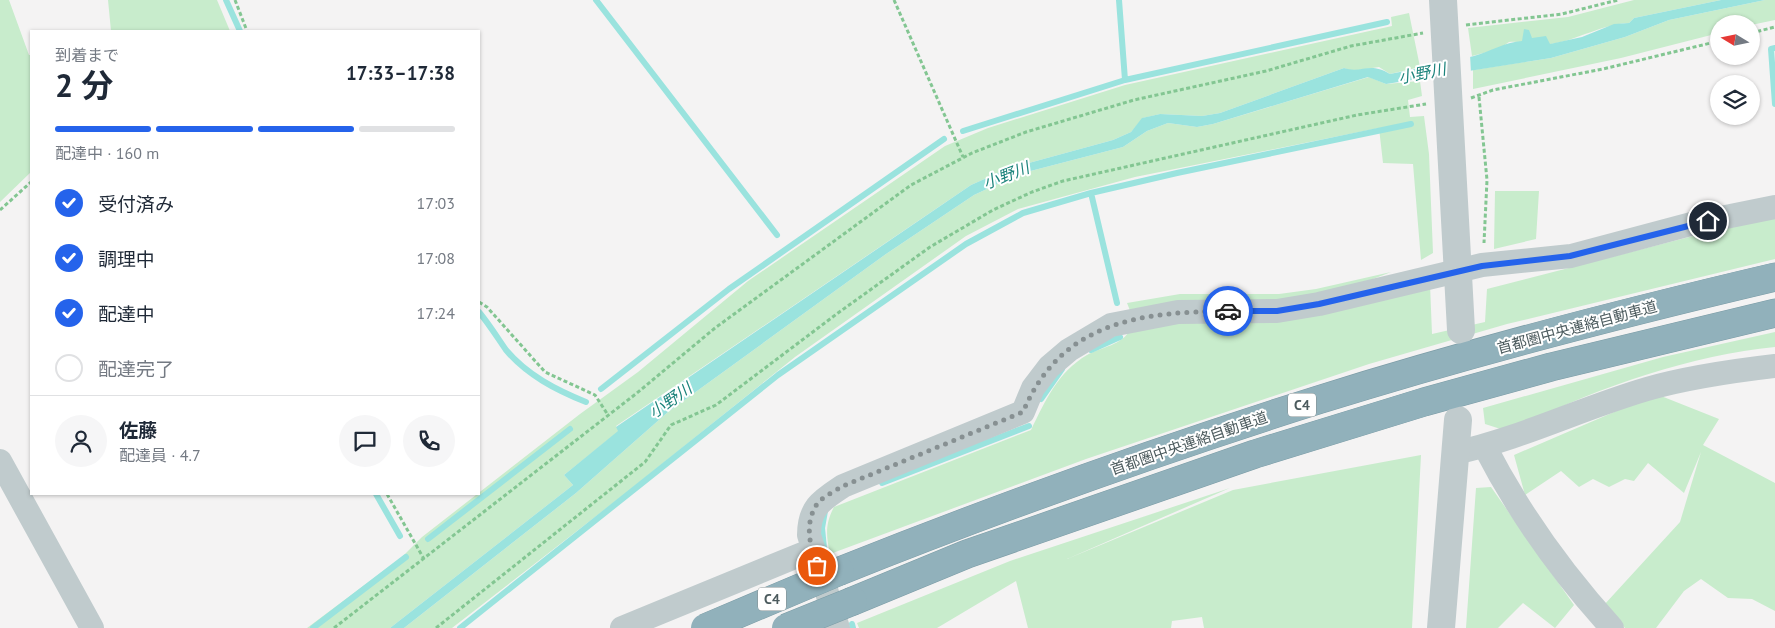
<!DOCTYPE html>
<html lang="ja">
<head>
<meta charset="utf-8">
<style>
  body { margin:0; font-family:"PT Sans","Noto Sans JP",sans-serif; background:#f6f6f7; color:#1f2937; height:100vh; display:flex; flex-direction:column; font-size:19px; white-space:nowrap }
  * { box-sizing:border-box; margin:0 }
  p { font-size:16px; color:#747a83 }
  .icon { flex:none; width:28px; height:28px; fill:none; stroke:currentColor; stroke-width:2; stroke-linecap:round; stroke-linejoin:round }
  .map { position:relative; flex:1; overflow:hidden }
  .details { position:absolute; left:30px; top:30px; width:450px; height:465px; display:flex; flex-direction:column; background:#fff; border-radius:0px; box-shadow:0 1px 4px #0004 }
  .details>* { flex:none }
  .needle { width:32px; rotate:280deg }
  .tools { position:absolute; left:1710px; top:15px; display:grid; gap:10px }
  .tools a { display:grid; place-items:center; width:50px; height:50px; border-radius:50%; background:#fff; box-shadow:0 1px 4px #0004; font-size:25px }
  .pin { position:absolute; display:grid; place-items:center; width:42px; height:42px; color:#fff; margin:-21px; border:2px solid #fff; border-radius:50%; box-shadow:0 1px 5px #0007 }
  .courier { position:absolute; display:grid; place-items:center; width:50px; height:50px; margin:-25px; border:4px solid #2563eb; border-radius:50%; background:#fff; color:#222; box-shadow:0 1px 6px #0007 }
  .summary em { font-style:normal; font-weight:700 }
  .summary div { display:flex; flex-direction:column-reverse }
  .summary { display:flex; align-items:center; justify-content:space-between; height:85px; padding:0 25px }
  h1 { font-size:32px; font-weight:700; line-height:38px }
  .bar { display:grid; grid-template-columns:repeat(4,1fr); gap:8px 5px; align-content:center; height:60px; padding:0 25px }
  .bar i { height:6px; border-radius:4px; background:#e0e1e3 }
  .bar .current { background:#2563eb }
  .bar p { grid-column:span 4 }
  .line { display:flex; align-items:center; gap:12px; padding:0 25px; border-top:1px solid #e0e1e3 }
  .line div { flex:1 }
  .round { display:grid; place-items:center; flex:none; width:52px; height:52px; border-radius:26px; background:#f6f6f7 }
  ol { padding:0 25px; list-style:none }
  li { display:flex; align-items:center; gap:15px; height:55px }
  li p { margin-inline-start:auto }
  li .icon { padding:5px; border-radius:50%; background:#2563eb; color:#fff; stroke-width:4 }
  li:last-child { color:#747a83 }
  li i { width:28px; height:28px; border:2px solid #e0e1e3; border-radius:50% }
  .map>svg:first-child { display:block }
  .green { fill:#c8eccc }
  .water { fill:#9ae3de }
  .pier { fill:#f4f3f3 }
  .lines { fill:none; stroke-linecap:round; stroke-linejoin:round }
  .stream { stroke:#9ae3de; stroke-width:6 }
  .motorway-casing { stroke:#7c9ca6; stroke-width:29 }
  .path { stroke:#83c692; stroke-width:3; stroke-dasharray:4 2.5; stroke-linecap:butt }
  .minor { stroke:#c0cbcd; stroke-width:24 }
  .tertiary { stroke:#c0cbcd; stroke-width:28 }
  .motorway { stroke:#91b1bb; stroke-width:28 }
  .motorway-bridge-casing { stroke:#7c9ca6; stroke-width:29; stroke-linecap:butt }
  .motorway-bridge { stroke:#91b1bb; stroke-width:28 }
  .done { stroke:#879092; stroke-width:5; stroke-dasharray:0 9 }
  .route { stroke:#2563eb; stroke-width:6 }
  .labels { text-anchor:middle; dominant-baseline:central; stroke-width:4; stroke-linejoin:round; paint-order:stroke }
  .shield { fill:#fff; stroke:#828c8e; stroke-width:1 }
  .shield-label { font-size:14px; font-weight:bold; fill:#4c5b5e }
  .street-label { font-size:15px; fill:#4c5b5e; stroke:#fff }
  .water-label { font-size:16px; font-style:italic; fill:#1b837b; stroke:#fff }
</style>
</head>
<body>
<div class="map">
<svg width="1775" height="628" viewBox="0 0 1775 628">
  <rect width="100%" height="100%" fill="#f4f3f3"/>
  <path class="green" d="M0,0h9l20,55h2v117l-31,30z
    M108,0h109l13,31h-119z
    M1634,0h87l-87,18 -5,5c-27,1 -51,17 -78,21 -13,1 -29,-3 -42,-2l-10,7 -27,7 -4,-28 100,-11z
    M1765,0h10v20l-24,5 -32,-1v9l-98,25 -148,31v-19l78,-12 74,-21 44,-17z
    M1409,13l11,54 -30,7 -11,-7 -27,4 -8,-3 -124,45 -18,3 -42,-2 -17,4 -12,14 -18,8 -106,29 -36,16 -355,241 3,5 -55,44 9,10 -183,143h-83l95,-71 20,-20 158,-123 58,-42 110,-91 197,-135 43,-18 137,-43 267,-59 -1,-9z
    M1369,77l17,7 34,-3 2,15 -14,4 2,17 14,-1 5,38 4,99 -12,7 -8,-96 -30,-1 -4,-35 -244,49 -117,32 -52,27 -171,121 -173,139 -170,132h-48l172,-135 92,-81 218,-158 88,-59 45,-21 104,-27 24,-16 21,-8 29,4 16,-3z
    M1495,191h44l-3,48 -42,10z
    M1775,217v42l-268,65 -138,40 -283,95 -256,95c-4,-18 -5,-30 4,-47l197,-77c14,-29 27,-58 56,-75 15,-8 35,-10 43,-25l300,-46 2,50 53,-12 2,-33 241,-62z
    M1391,272l-54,21 -60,13 -146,7 -4,-10 53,-9h99l37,-5z
    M1775,332v15c-86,8 -189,44 -265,85l-25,-8 -2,-16 180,-51z
    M1656,394l63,25 -16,26 72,38v128l-23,-12 -24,-1 -27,-19 -17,12 -28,37h-31l-21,-23 76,-83 21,-70 -17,41 -36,-30 -14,18 -9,-2 -16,8 -16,-8 -14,8 -18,-16 -36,24 -11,-40z
    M1421,455l-9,173h-208l-2,-11 -30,4 -1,7h-143l-12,-47 -79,47h-78l-2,-5 153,-62 220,-73 -163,71 166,-69z
    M1491,487l83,118 -19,23 -32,-25 -25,25h-32l10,-140z"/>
  <path class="water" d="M1721,0h44l-96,20 -44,17 -74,21 -165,26 -18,-7 -155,47 -16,3 -29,-4 -21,8 -24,16 -104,27 -45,21 -88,59 -218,158 -92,81 -172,135h-14l183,-143 -9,-10 54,-44 -2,-4 355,-242 36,-16 106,-29 18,-8 11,-14 18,-4 42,2 18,-3 124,-45c18,6 25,-7 46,6 28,-6 57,-11 84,-18 17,-5 32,-14 48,-15l2,-12 5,1 3,8 14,-2 4,8 32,-7 32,-13 15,-1 5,-5z"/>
  <path class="pier" d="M1470,54l1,19 -42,7 -1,-17z"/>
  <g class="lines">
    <path class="stream" d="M226,0l14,31
      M596,0l181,235
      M1119,0l6,80
      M1775,48l-4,1 4,55
      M963,131l162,-51 262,-58
      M1091,193l26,110
      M479,312c10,12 18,25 27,38 21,25 50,40 80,52
      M1091,350l29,-13
      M601,389l128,-100 215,-150
      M1041,399l21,-30
      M882,483l147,-57
      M376,494l24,42
      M428,539l142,-110
      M824,548l-2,-20 3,-17
      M852,624l1,4
      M313,628l93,-71
      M460,628l318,-253 188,-131 57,-31 68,-20 86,-20 234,-49"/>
    <defs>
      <path id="motorway" d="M840,571c158,-63 316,-120 478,-171 150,-47 304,-87 457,-123
        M853,601l114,-47 288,-100 169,-52 127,-35 224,-54"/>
    </defs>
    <use href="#motorway" class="motorway-casing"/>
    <path class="path" d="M235,0l12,31
      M894,0l69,157
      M1466,25l96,-11 56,-14
      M1751,33l24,-6
      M1479,97l8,83 -3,63
      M1471,98l22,-8 110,-21 116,-28
      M0,210l31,-28
      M479,302l8,5 58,65 50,23 13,20
      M387,494l37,65
      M334,628l303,-235 78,-65 196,-143 61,-32 54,-21 108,-32 132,-29 85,-25 72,-13
      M436,628l209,-166 26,-37 45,-20 122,-92 92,-66 63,-37 39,-18 31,-11 294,-66 69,-11"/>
    <path class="minor" d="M1485,447c34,66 77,126 127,181
      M1455,453c67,-15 127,-45 192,-64 42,-12 85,-18 128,-23
      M0,461l92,167
      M622,628l190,-78
      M838,628l-29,-93c0,-28 13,-35 34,-49l180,-74 10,-24 16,-21 20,-17 42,-25 67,-13 99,-1 42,-7 163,-39 89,-9 120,-32 84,-17"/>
    <path class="tertiary" d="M1443,0l18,330
      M1441,628l17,-208"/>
    <use href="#motorway" class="motorway"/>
    <defs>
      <path id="motorway-bridge" d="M705,628l135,-57
        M786,628l67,-27"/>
    </defs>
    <use href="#motorway-bridge" class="motorway-bridge-casing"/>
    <use href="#motorway-bridge" class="motorway-bridge"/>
  </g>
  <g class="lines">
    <path class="done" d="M817,566c-7,-21 -13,-42 0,-62 5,-7 18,-13 26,-18l180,-74c38,-91 118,-100 205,-101"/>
    <path class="route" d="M1228,311h49l42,-7 163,-38 88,-10 138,-35"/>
  </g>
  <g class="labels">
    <g class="shield">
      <rect x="1288" y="393.5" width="28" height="23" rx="4"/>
      <rect x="758" y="587.5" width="28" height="23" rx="4"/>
    </g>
    <g class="shield-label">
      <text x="1302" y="405">C4</text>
      <text x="772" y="599">C4</text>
    </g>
    <g class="street-label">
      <text transform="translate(1577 327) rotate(-15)">首都圏中央連絡自動車道</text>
      <text transform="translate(1189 443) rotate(-19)">首都圏中央連絡自動車道</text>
    </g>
    <g class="water-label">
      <text transform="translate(1422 73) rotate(-11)">小野川</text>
      <text transform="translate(1006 175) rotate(-21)">小野川</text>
      <text transform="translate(670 400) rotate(-35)">小野川</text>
    </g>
  </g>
</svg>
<div class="tools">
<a><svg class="needle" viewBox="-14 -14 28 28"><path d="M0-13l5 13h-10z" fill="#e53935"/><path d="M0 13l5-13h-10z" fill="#747a83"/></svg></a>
<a><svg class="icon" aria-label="layers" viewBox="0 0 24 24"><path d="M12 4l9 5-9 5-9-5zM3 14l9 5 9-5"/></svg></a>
</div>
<div class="pin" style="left:817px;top:566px;background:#ea580c"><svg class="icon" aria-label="bag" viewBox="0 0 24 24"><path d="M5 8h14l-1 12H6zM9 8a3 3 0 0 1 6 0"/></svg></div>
<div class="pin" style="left:1708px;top:221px;background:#1f2937"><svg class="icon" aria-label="home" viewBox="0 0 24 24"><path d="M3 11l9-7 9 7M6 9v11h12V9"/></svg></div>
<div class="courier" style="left:1228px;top:311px"><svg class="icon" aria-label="car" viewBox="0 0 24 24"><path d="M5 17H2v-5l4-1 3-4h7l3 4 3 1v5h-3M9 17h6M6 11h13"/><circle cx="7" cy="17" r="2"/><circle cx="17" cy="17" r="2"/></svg></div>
<section class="details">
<div class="summary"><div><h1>2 分</h1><p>到着まで</p></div><em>17:33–17:38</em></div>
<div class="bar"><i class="current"></i><i class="current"></i><i class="current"></i><i></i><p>配達中 · 160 m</p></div>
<ol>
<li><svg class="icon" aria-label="check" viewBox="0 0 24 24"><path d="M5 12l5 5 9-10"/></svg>受付済み<p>17:03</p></li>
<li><svg class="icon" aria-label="check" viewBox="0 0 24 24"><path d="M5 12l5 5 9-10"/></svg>調理中<p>17:08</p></li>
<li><svg class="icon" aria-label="check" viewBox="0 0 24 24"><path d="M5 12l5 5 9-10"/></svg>配達中<p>17:24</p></li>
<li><i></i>配達完了</li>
</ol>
<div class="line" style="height:90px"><a class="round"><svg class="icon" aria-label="person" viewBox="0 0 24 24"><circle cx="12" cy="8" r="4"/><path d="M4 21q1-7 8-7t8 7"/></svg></a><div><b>佐藤</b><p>配達員 · 4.7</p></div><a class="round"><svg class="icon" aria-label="chat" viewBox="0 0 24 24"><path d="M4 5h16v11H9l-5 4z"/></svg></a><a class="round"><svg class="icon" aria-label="phone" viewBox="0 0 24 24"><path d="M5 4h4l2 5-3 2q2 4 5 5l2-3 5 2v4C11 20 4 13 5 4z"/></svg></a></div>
</section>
</div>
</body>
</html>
